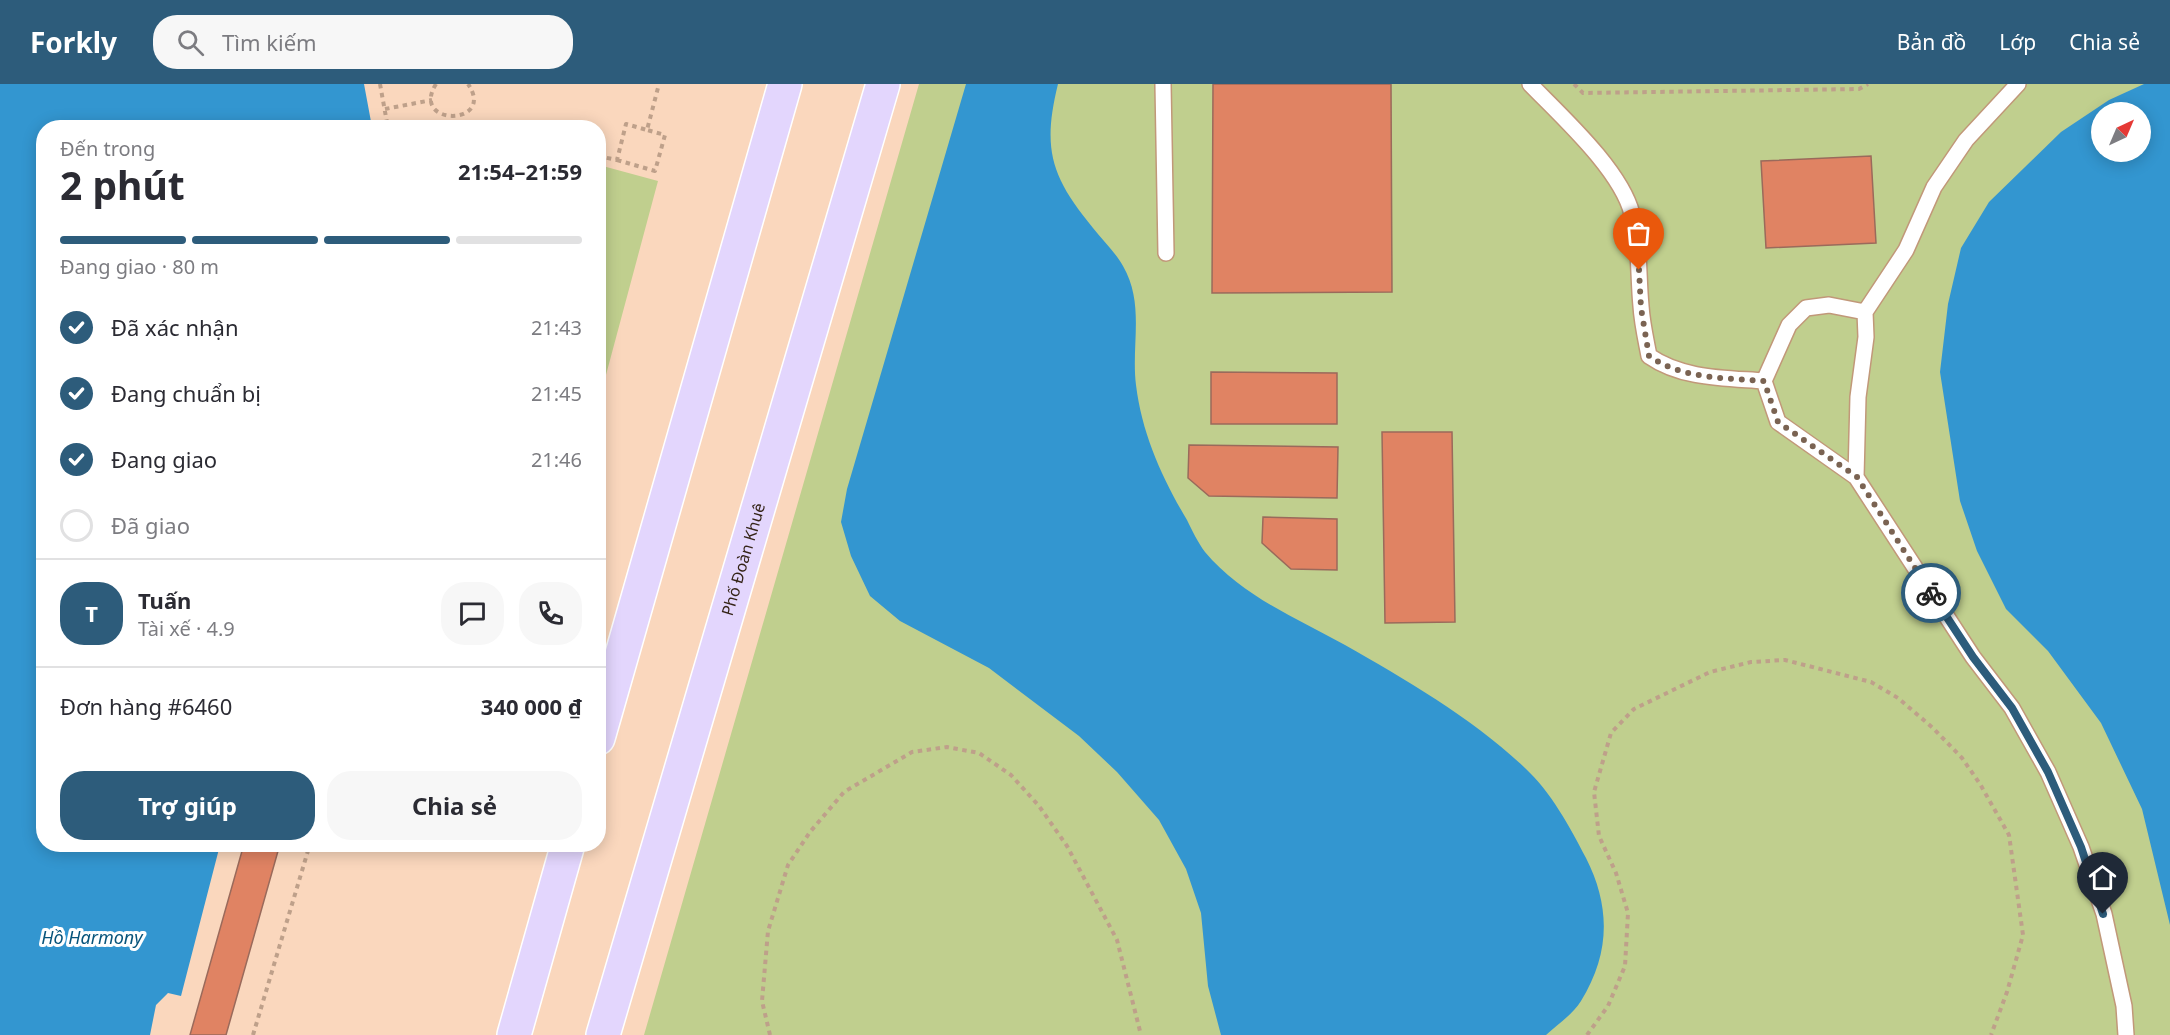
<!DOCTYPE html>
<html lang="vi">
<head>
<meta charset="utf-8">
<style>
  body { margin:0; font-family:"Noto Sans",sans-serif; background:#f7f7f7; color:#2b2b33; height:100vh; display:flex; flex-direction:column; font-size:22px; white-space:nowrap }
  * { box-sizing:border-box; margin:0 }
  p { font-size:20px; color:#7c7c81 }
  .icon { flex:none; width:33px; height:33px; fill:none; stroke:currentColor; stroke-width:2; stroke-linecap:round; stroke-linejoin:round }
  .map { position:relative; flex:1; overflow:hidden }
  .details { position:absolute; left:36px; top:36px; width:570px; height:732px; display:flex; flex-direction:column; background:#fff; border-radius:24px; box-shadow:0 3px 15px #0003 }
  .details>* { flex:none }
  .needle { width:39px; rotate:44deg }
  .fabs { position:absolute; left:2091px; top:18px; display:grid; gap:12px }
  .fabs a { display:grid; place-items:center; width:60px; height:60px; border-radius:50%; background:#fff; box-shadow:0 3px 15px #0003; font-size:30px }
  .pin { position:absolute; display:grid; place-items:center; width:51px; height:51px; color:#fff; margin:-62px -26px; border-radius:50% 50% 50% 0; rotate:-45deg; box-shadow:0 0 6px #0007 }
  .pin .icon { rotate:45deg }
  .courier { position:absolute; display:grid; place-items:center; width:60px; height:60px; margin:-30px; border:4px solid #2d5c7b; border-radius:50%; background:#fff; color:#222; box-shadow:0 2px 8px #0007 }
  .headline em { font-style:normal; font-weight:700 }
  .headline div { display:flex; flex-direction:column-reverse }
  .headline { display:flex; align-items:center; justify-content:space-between; height:102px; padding:0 24px }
  h1 { font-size:39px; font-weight:700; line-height:45px }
  .bar { display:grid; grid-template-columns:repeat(4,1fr); gap:9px 6px; align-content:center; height:72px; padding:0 24px }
  .bar i { height:8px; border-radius:4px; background:#e1e1e2 }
  .bar .on { background:#2d5c7b }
  .bar p { grid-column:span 4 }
  .line { display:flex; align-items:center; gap:15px; padding:0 24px; border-top:2px solid #e1e1e2 }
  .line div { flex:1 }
  .round { display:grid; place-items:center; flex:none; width:63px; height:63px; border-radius:24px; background:#f7f7f7 }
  ol { padding:0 24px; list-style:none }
  li { display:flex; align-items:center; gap:18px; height:66px }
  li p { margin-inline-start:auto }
  li .icon { padding:6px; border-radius:50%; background:#2d5c7b; color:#fff; stroke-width:4 }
  li:last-child { color:#7c7c81 }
  li i { width:33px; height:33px; border:3px solid #e1e1e2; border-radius:50% }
  .action { display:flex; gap:12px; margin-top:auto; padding:12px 24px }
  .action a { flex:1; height:69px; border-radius:24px; background:#2d5c7b; color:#fff; font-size:24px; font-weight:700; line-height:69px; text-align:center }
  .action a+a { background:#f7f7f7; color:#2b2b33 }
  header { display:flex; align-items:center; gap:36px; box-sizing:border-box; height:84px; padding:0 30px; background:#2d5c7b; color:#fff }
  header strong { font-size:28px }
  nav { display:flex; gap:33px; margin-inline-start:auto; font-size:21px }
  .search { width:420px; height:54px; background:#f7f7f7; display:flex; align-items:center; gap:15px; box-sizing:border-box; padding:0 21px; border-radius:24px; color:#7c7c81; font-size:22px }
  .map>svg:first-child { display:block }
  .green { fill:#c0cf8e; fill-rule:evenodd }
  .water { fill:#3396d0; fill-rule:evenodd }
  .building { fill:#e08363; stroke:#9a6a5b; stroke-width:1.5 }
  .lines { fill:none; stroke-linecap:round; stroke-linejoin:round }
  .service-casing { stroke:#c19879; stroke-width:18 }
  .primary-casing { stroke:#fff; stroke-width:36 }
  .path { stroke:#bea08a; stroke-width:4; stroke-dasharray:4.5 4.5; stroke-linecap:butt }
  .service { stroke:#fff; stroke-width:15 }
  .primary { stroke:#e3d6fd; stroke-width:33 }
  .done { stroke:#7a6352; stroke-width:6; stroke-dasharray:0 10.8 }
  .route { stroke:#2d5c7b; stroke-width:8 }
  .labels { text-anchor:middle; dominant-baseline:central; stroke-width:6; stroke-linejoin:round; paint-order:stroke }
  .street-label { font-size:16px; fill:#352418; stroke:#fff }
  .water-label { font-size:18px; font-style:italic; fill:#07547b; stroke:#fff }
</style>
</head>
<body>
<header>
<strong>Forkly</strong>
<div class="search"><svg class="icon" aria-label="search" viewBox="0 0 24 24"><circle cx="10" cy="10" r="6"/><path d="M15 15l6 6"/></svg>Tìm kiếm</div>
<nav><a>Bản đồ</a><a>Lớp</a><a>Chia sẻ</a></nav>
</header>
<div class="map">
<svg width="2170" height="951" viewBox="0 0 2170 951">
  <rect width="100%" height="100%" fill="#fad7bd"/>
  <path class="green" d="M919,0h1251v951h-1526zM2102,28h38v40h-38z
    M599,81l59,16 -59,220 -1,-236z"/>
  <path class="water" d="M0,0h364l8,43 -328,1v716l176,1 -39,151 -13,-3 -12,12 -6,30h-150z
    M966,0h92c-16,65 -7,93 35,144 10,13 23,25 30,38 22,38 8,79 13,119 6,49 26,93 51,135 5,10 11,23 18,32 37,44 91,66 140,93 60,34 130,75 180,123 26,24 45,59 61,90 25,49 24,96 -5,143 -8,13 -24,24 -35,34h-325l-13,-49 -7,-73 -15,-44 -27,-49 -42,-48 -38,-36 -90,-68 -89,-47 -30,-25 -19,-40 -10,-34 6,-33z
    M2144,0h26v841l-28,-116 -41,-86 -53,-72 -42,-42 -29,-58 -17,-50 -20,-129 8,-68 13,-56 28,-46 72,-70 48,-32zM2102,28h38v40h-38z"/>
  <path class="building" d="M1213,0h178l1,208 -180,1z
    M1871,72l5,87 -110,5 -5,-87z
    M1211,288l126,1v51h-126z
    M1382,348h70l3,190 -70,1z
    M1189,361l149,2 -1,51 -128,-2 -21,-18z
    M1263,433l74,2v51l-46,-1 -29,-26z
    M244,760h36l-54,191h-36z"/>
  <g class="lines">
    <defs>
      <path id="service" d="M1163,0l3,169
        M1530,0c31,32 91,86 102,130 8,30 6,61 9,92 1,17 5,34 8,50 33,23 76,22 115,25l14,41 78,55 117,180 39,51 36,64 33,75 23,67 20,92 2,29
        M1764,297l25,-56 17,-17 23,-3 36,7
        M1856,393l2,-80 8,-60 -1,-25 41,-62 28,-63 32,-47 52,-56"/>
      <g id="primary">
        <path d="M598,654l187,-654"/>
        <path d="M514,951l54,-191"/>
        <path id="s1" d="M603,951l280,-951"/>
      </g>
    </defs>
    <use href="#service" class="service-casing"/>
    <use href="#primary" class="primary-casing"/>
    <path class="path" d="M380,0l8,44
      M436,0c-27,43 61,42 32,0
      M1574,0l9,9 276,-4 9,-5
      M385,25l47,-9
      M598,72l19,4 9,-36 21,6 12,-46
      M617,76l38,11 10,-36 -18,-5
      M253,951l57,-191
      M770,951l-8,-34 6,-70 20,-66 22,-33 34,-40 68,-40 35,-5 32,6 32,22 28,31 28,40 50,94 24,95
      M1587,951l21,-29 17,-40 3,-53 -12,-40 -17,-37 -5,-44 17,-59 23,-24 76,-37 41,-10 34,-2 86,22 27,16 35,30 29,30 18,26 29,51 14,100 -16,57 -16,43"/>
    <use href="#service" class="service"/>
    <use href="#primary" class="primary"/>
  </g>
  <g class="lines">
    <path class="done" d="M1639,186l2,38 8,48c33,23 76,22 115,25l14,41 79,55 74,116"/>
    <path class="route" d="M1931,509l42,64 39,51 36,64 33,75 22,67"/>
  </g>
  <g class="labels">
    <g class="street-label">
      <text stroke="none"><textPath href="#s1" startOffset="496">Phố Đoàn Khuê</textPath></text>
    </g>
    <g class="water-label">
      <text x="92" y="853">Hồ Harmony</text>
    </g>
  </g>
</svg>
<div class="fabs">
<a><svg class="needle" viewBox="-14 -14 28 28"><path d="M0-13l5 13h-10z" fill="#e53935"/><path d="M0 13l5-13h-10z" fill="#7c7c81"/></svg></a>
</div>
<div class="pin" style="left:1639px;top:186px;background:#ea580c"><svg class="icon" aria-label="bag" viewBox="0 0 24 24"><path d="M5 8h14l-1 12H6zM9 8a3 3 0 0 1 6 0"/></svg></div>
<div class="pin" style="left:2103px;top:830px;background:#1f2937"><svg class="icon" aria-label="home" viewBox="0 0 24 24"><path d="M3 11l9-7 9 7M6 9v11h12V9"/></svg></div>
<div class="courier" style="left:1931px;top:509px"><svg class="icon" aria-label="bike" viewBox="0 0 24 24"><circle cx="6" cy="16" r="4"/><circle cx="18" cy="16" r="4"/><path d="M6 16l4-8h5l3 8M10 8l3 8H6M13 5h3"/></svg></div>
<section class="details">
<div class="headline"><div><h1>2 phút</h1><p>Đến trong</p></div><em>21:54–21:59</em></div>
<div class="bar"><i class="on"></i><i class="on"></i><i class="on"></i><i></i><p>Đang giao · 80 m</p></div>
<ol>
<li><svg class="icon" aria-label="check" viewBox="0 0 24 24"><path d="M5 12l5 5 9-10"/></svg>Đã xác nhận<p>21:43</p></li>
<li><svg class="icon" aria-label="check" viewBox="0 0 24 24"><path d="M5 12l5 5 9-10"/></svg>Đang chuẩn bị<p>21:45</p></li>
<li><svg class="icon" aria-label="check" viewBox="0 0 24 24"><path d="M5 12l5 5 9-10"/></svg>Đang giao<p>21:46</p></li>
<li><i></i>Đã giao</li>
</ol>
<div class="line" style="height:108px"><b class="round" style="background:#2d5c7b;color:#fff">T</b><div><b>Tuấn</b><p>Tài xế · 4.9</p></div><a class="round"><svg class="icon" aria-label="chat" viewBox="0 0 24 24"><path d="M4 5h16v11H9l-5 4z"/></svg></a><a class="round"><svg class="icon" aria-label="phone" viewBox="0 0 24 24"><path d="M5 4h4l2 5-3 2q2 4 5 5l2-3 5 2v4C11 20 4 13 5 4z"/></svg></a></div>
<div class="line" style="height:78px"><div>Đơn hàng #6460</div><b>340 000 ₫</b></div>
<div class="action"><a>Trợ giúp</a><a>Chia sẻ</a></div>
</section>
</div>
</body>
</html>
